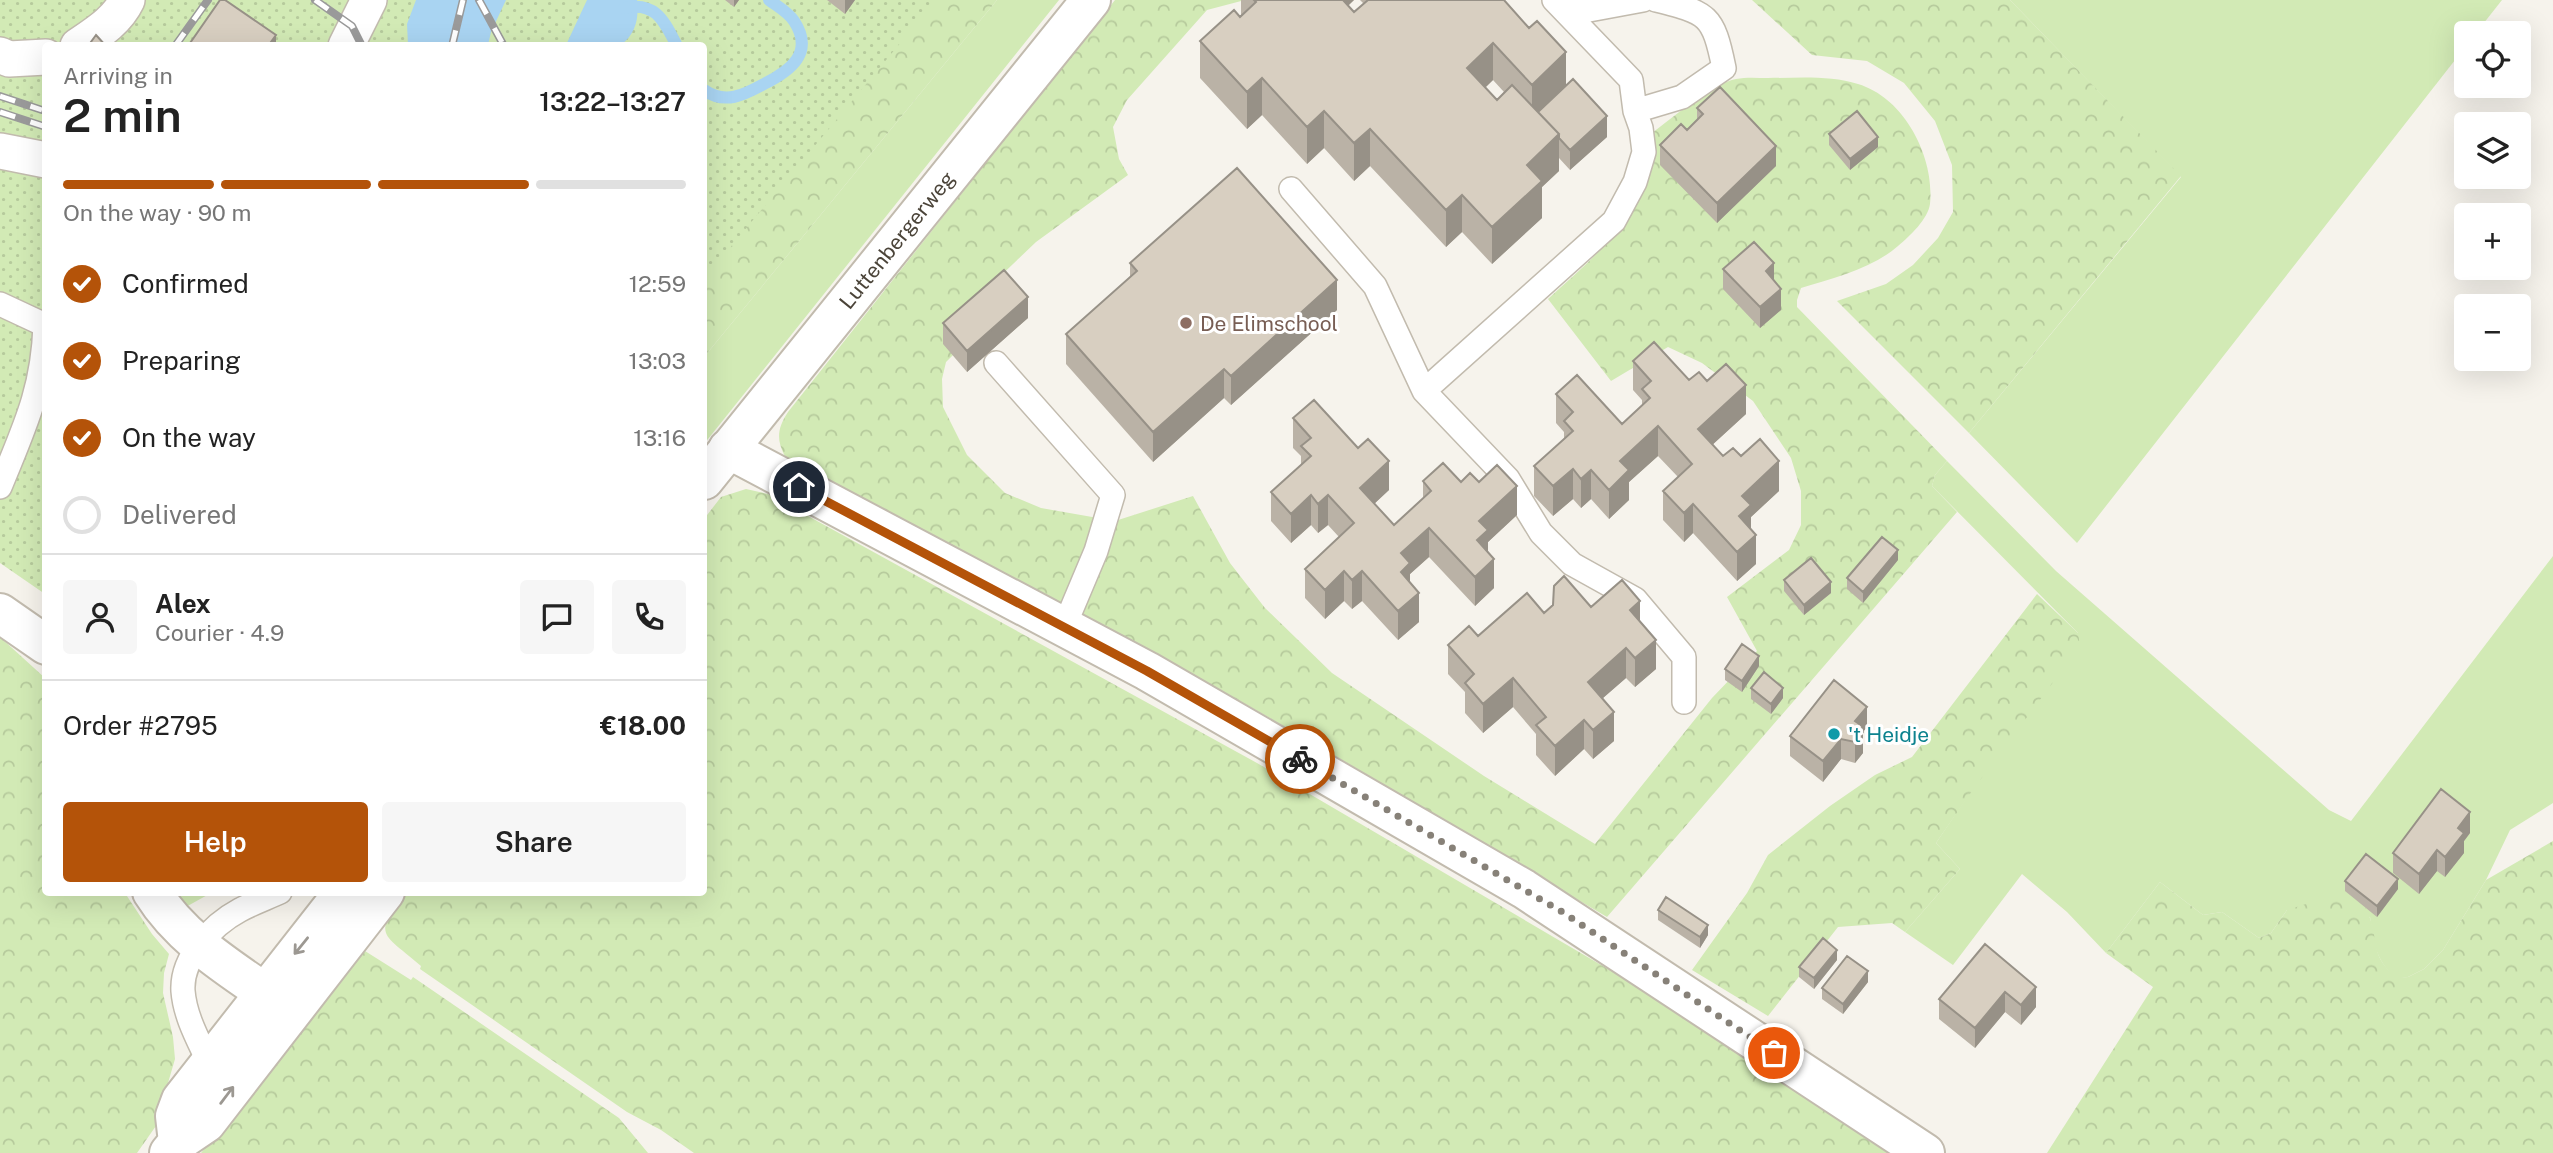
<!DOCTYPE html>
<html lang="en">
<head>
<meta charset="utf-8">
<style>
  body { margin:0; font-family:"Public Sans",sans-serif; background:#f6f6f6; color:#222; height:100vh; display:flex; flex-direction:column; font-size:26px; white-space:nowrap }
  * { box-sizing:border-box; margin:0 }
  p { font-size:23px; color:#767676 }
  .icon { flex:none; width:38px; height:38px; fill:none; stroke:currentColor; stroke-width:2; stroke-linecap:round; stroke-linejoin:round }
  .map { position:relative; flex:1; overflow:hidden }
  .drawer { position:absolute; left:42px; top:42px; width:665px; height:854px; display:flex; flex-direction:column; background:#fff; border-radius:7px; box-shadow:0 7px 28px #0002 }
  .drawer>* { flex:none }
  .buttons { position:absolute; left:2454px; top:21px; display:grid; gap:14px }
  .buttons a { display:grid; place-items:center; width:77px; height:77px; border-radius:7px; background:#fff; box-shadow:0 7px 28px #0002; font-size:35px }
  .pin { position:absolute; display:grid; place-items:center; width:60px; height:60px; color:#fff; margin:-30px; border:4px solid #fff; border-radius:50%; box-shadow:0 2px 7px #0007 }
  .courier { position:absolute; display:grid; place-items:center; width:70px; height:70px; margin:-35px; border:5px solid #b45309; border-radius:50%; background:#fff; color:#222; box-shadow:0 2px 9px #0007 }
  .head em { font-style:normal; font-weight:600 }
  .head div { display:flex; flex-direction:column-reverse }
  .head { display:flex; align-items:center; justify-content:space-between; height:119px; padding:0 21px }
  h1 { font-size:46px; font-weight:600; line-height:52px }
  .bar { display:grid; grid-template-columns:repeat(4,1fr); gap:10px 7px; align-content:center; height:84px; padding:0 21px }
  .bar i { height:9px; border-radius:5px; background:#e0e0e0 }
  .bar .selected { background:#b45309 }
  .bar p { grid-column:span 4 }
  .line { display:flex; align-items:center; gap:18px; padding:0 21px; border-top:2px solid #e0e0e0 }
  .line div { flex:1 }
  .round { display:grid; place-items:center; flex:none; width:74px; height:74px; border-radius:7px; background:#f6f6f6 }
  ol { padding:0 21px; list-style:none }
  li { display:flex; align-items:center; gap:21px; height:77px }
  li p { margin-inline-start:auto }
  li .icon { padding:7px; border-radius:50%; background:#b45309; color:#fff; stroke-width:4 }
  li:last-child { color:#767676 }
  li i { width:38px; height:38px; border:4px solid #e0e0e0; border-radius:50% }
  .action { display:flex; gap:14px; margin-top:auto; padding:14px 21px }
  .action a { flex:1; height:80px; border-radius:7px; background:#b45309; color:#fff; font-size:28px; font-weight:600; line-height:80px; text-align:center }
  .action a+a { background:#f6f6f6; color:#222 }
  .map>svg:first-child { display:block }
  .grass { fill:#d2eab5 }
  .forest { fill:url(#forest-crowns) }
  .park { fill:url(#park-dots) }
  .water { fill:#a9d4f2 }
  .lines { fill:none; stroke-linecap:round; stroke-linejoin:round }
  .stream { stroke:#a9d4f2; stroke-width:12 }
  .service-casing { stroke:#c2bbae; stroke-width:26 }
  .pedestrian-casing { stroke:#c2bbae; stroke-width:38 }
  .minor-casing { stroke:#c2bbae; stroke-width:42 }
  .tertiary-casing { stroke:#c2bbae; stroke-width:42 }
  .service { stroke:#fff; stroke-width:23 }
  .pedestrian { stroke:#fff; stroke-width:35 }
  .minor { stroke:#fff; stroke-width:38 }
  .tertiary { stroke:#fff; stroke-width:38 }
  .rail-casing { stroke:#9a9a9a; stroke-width:8 }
  .rail { stroke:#fff; stroke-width:5; stroke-dasharray:16; stroke-linecap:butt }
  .wall { fill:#bab2a6; fill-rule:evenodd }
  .shaded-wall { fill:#979187 }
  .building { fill:#d8cfc1; stroke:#979187; stroke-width:2 }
  .oneway { stroke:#9c9892 }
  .done { stroke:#878178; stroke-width:7; stroke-dasharray:0 12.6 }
  .route { stroke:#b45309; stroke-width:9 }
  .education-dot { fill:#8d6e63; stroke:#fff; stroke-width:2.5 }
  .culture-dot { fill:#0f9aa8; stroke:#fff; stroke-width:2.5 }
  .labels { text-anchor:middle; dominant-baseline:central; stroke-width:6; stroke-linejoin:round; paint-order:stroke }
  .street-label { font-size:21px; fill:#4b4439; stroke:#fff }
  .education-label { font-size:21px; fill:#785e54; stroke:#fff; text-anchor:start }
  .culture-label { font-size:21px; fill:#0d838f; stroke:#fff; text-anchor:start }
</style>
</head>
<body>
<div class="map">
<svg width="2553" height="1153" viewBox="0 0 2553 1153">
  <defs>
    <pattern id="forest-crowns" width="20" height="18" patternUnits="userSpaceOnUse" patternTransform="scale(1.75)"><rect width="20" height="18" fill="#d2eab5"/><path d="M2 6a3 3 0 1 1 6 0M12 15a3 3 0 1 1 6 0" fill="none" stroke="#b6ca9c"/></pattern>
    <pattern id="park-dots" width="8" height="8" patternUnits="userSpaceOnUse" patternTransform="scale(1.75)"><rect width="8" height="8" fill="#d2eab5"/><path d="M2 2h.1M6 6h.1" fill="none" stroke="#b6ca9c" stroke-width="1.8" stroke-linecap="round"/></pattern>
  </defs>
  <rect width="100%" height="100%" fill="#f6f3ec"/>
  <path class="grass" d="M997,0h62l-355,444v-87z
    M2010,0h492l-26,33h-10v13l-389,497 -108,-110 212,-256z
    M1947,461l109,110 273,239 22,11 202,-265v247l-43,27 -24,50 -43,70 -19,19 -16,8 -12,2c-21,-21 -22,-34 -26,-62l-83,-7 -16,23 -12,5 -37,-26 -19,3 -43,-33 -54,71 -39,-41 -45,-38 -69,91 -48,-33 55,-63 -24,-26 142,-210 -146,-147 3,-11z
    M171,893h40l-27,15z"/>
  <path class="forest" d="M855,0h142l-293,357v-260z
    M1115,0h130l-38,10 -80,90 -14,27 6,32 9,16 -92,67 -67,64 -14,47 -9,9 -4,17 1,28 24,48 38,38 36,15 74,13 78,-25 37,67 35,45 67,65 152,103 111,68 117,-146 45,-47 -30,-54 62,-47 12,-25v-34l-10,-33 -38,-57 -51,-38 -34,-16 -57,34 -63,-82c39,-36 81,-69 100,-121 5,-12 3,-30 3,-44 18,-14 64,-52 85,-55 10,-2 22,-1 32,-1 29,0 62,-3 90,6 47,14 77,74 72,120 -2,15 -20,32 -32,42 -26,23 -65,32 -97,42l-4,12v7l150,154 -12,14 -3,11 25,26 -350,405c-184,-109 -366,-220 -555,-319 -84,-44 -170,-85 -257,-125 -14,-23 -24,-36 -7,-61z
    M1752,0h258l171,176 -212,257 -132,-132 49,-17 27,-19 25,-27 15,-26 -1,-47 -17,-44 -31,-38 -37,-22 -55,-6z
    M746,489l22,5 489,269 380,223 251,167h-1194l-33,-23 -34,-18 -207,-143 1,-3c-38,-33 -50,-30 -15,-73l298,-1v-373l17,-22z
    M2037,594l41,39 2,13 -108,145 -36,52 24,26 -55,63 -13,-9 -54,4 -70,89 -76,-46 55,-77 21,-38 62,-49 45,-31 37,-18z
    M0,637l45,41 1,214 79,1 27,41 17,20 -5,19 -1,20 10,44 2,22 -7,24 -3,30 -28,40h-137z
    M2553,841v312h-506l106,-166 -47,-34 54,-71 43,33 19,-3 37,26 12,-5 16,-23 66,-21c6,9 14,19 17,29 9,30 1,36 26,60l12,-1 16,-8 19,-19 43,-70z
    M365,951l46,29 2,-3 206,141 29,35h-447l160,-201z"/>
  <path class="park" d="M0,0h936l-232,279v-233h-658l-1,548 -45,-31z"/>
  <path class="water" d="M416,0h90l-15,32 -3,13h-80l-1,-21z
    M587,0h50c2,19 -1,33 -16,45h-55z"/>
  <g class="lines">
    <path class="stream" d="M624,8c32,-7 40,13 53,38
      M704,90c21,15 40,5 60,-6 26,-13 51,-31 30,-63 -6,-9 -17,-15 -25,-21"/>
    <defs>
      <path id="service" d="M1554,0l77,80 4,31 47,-14 42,-29c-11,-54 -16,-55 -68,-68
        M1559,0l30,10 54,-10
        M1291,189l84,97 49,105 84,88 33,54 31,31 63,35 49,58v45
        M0,304l45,21c-2,65 -21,103 -45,162
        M996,363l117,132 -17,56 -32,76
        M1424,391l190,-170 21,-39 9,-30 -3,-24 -6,-17
        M209,1063c-10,-22 -24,-46 -26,-72 -2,-33 29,-66 57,-81 13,-7 27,-12 40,-18"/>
      <path id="pedestrian" d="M78,46c19,-13 39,-25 49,-46
        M346,46l23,-46
        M0,55l9,4 37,-2
        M0,151l46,9"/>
      <path id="minor" d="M728,449l419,222 377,218 401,264
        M0,613l46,32
        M152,892c33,53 90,83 139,119"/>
      <path id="tertiary" d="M704,480l387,-480
        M178,1142l-3,-26 6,-16 163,-208
        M169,1153l9,-11 28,-19 179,-231"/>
    </defs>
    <use href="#service" class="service-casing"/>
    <use href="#pedestrian" class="pedestrian-casing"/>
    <use href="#minor" class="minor-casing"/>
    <use href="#tertiary" class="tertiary-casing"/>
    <use href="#service" class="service"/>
    <use href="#pedestrian" class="pedestrian"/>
    <use href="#minor" class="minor"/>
    <use href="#tertiary" class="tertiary"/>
    <defs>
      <path id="rail" d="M315,0l37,26 10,20
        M479,0l25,46
        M175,46l33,-46
        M452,46l11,-46
        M0,96l42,14
        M0,112l46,15"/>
    </defs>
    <use href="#rail" class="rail-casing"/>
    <use href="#rail" class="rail"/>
  </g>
  <path class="wall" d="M725,0h14l-5,7z
    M827,0h28l-10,14z
    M1241,0h113l-6,6 6,6 10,-8 -4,-4h144l62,85 41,52 -37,33 -11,-12v13l-17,16v31l-50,46 -30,-32 -16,15 -76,-81 -16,15 -30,-33 -17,16 -45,-49 -15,14 -47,-51v-37l41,-25zM1493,80l11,12 -7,8 -12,-12z
    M1697,108l79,58 -59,57 -57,-58v-20l27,-15 10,-10z
    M1829,134l49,13 -28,23 -21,-25z
    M1130,263l207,47 -106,95 -7,-7 -71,64 -87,-98v-30l64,-57z
    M1723,269l51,12 7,29 -21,18 -37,-39z
    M1028,318l-61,54 -24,-28v-21z
    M1633,361l56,19 18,1 39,33 -34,31 11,11h18l38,35 -28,26v12l5,35 -19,17 -44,-48 -9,9 -21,-22v-29l15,-14 -20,-21 -29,26v18l-20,19 -18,-20 -10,9 -8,-9 -20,17 -19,-20v-30l30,-27v-7l-8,-9v-29l66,30 20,-18v-6l-9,-10z
    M1293,418l96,72 -15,14 20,21 29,-26v-18l56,1 38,33 -29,27v9l6,37 -19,18 -46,-49 -19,17v9l9,39 -21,18 -36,-39 -10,8 -8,-8 -19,18 -20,-21v-29l34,-32 -11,-12 -10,8 -7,-8 -20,18 -20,-22v-29l30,-27v-9l-8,-8z
    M1898,560l-35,43 -16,-14v-11z
    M1784,580l47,13 -27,22 -20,-24z
    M1591,607l49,15 16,47 -21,18 -9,-9 -23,20 11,43 -21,18 -9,-10 -29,27 -19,-21v-21l-23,-27 -30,26 -18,-20v-21l-17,-18v-29l30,-9 66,-23z
    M1759,666l-17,26 -17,-12v-11z
    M1751,688l32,10 -12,16 -20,-15z
    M1867,727l-4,5v21l-8,10 -14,-4 -18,23 -33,-26v-20z
    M2470,833l-6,8v12l-19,24 -8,-6 -18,23 -26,-21v-20z
    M2345,881l53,8 -21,28 -32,-26z
    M1658,910l50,25 -8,13 -42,-28z
    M1985,944l51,63 -15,18 -16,-13 -30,36 -36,-29v-20z
    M1837,960l-23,29 -15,-12v-10z
    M1868,982l-25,32 -21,-15v-11z"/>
  <path class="shaded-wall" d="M734,0h5l-5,7z
    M845,0h10l-10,14z
    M1330,0h24l-24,22z
    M276,35v11h-8z
    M1493,43v37l-26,25v-37z
    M1566,52v37l-34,33v-37z
    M1262,78v37l-15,14v-37z
    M1324,111v37l-17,16v-37z
    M1607,116v21l-37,33v-20z
    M1370,129v37l-16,15v-38z
    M1559,134v37l-17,16v31l-50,46v-37l35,-62z
    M1878,137v10l-28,23v-11z
    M1776,146v20l-59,57v-20z
    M1462,195v37l-16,15v-37z
    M1774,263v21l-8,-13z
    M1337,280v30l-106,95v-29z
    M1781,289v21l-21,18v-21z
    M1028,297v21l-61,54v-21z
    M1224,369v29l-71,64v-30z
    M1746,385v29l-48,44v-29z
    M1658,426v30l-29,26v18l-20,19v-29l11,-29z
    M1389,461v29l-29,27v-29z
    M1779,461v30l-28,26v18l-12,-19 3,-20z
    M1573,469v30l-20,17v-30z
    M1591,470v29l-10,9v-29z
    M1517,486v29l-29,27v18l-11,-20 2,-19z
    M1311,495v30l-20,18v-29z
    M1328,495v30l-10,8v-29z
    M1693,504v29l-9,9v-29z
    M1429,528v29l-19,17v18l-9,-20v-19z
    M1756,535v29l-19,17v-29z
    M1898,550v10l-35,43v-11z
    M1494,559v29l-19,18v-29z
    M1344,571v30l-19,18v-29z
    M1362,571v30l-10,8v-29z
    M1831,582v11l-27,22v-10z
    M1419,593v29l-21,18v-29z
    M1640,601v30l-10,-21z
    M1656,640v29l-21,18v-29z
    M1626,648v30l-38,33v-29z
    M1759,656v10l-17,26v-11z
    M1513,678v29l-30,26v-29z
    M1783,688v10l-12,16v-10z
    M1867,707v20l-11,13 7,-8v21l-8,10v-42z
    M1614,712v29l-21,18v-29z
    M1584,720v29l-29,27v-30z
    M1841,739v20l-18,23v-21z
    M2470,812v21l-6,8v12l-19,24v-20l13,-29z
    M2437,850v21l-18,23v-20z
    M2398,879v10l-21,28v-11z
    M1708,925v10l-8,13v-11z
    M1837,950v10l-23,29v-11z
    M1868,971v11l-25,32v-10z
    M2036,987v20l-15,18v-20z
    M2005,992v20l-30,36v-20z"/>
  <path class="building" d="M220,0h5l51,35 -8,11h-80z
    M1254,0h89l11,12 14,-12h136l25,28 8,-7 29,31 -34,33 -39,-42 -26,25 30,32 15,-15 47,49 -32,31 15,16 -50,46 -30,-32 -16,15 -76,-81 -16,14 -30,-32 -17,16 -45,-49 -15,14 -47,-51 34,-31 6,7 16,-15z
    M96,35l10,11h-18z
    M1573,79l34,37 -37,34 -11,-12v-4l-21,-22z
    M1720,87l56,59 -59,57 -57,-58 21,-21 6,6 16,-16 -6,-6z
    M1857,111l21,26 -28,22 -21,-25z
    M1237,168l100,112 -106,96 -7,-7 -71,63 -87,-98 71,-63 -7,-8z
    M1754,242l20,21 -8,8 15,18 -21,18 -37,-38z
    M1004,270l24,27 -61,54 -24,-28z
    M1654,342l35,38 10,-8 8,9 19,-17 20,21 -48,44 25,27 10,-8 8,8 19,-17 19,22 -37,35 9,9 -12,11 17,19 -19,17 -44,-48 -9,9 -21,-22 29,-27 -34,-38 -38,35 9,9 -20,20 -18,-20 -10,9 -8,-10 -20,17 -19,-20 39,-35 -9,-10 9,-9 -17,-18 21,-19 45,49 28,-26 -8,-9 9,-8 -18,-20z
    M1314,400l44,48 10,-9 21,22 -29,27 34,37 37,-34 -8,-10 20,-18 18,19 9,-9 9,9 18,-17 20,21 -38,35 9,9 -11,10 17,19 -19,18 -46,-49 -28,25 9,10 -9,9 18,21 -21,18 -36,-40 -10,9 -8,-9 -19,19 -20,-21 49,-46 -26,-28 -10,9 -7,-9 -20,19 -20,-22 40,-36 -10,-10 10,-8 -18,-20z
    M1882,537l16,13 -35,42 -16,-14z
    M1811,558l20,24 -27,23 -20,-25z
    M1564,576l27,31 31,-27 18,21 -10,9 26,30 -21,18 -9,-10 -38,34 26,30 -21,18 -9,-10 -29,26 -19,-21 10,-8 -33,-39 -30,26 -18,-21 9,-9 -26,-29 21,-19 9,10 49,-43 17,20 9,-8 1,-19z
    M1742,644l17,12 -17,25 -17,-12z
    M1764,672l19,16 -12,16 -20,-16z
    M1834,680l33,27 -12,14 7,5 1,6 -8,10 -14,-3 -18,22 -33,-25z
    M2441,789l29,23 -12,16 6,5 -19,24 -8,-7 -18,24 -26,-21z
    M2366,854l32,25 -21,27 -32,-25z
    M1666,897l42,28 -8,12 -42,-27z
    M1823,938l14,12 -23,28 -15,-11z
    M1985,944l51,43 -15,18 -16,-13 -30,36 -36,-29z
    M1847,956l21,15 -25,33 -21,-16z"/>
  <defs><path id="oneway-shaft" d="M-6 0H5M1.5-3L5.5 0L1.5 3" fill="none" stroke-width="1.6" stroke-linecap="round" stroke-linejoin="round" transform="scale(1.75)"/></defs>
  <g class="oneway">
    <use href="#oneway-shaft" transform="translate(301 946) rotate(129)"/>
    <use href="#oneway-shaft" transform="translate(227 1095) rotate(-53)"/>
  </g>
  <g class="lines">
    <path class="done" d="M1300,759l264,154 210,140"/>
    <path class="route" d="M799,487l348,184 153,88"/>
  </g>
  <circle class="education-dot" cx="1186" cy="323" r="7"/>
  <circle class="culture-dot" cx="1834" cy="734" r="7"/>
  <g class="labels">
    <g class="street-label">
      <text transform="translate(897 240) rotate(-51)">Luttenbergerweg</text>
    </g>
    <g class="education-label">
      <text x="1200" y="323">De Elimschool</text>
    </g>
    <g class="culture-label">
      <text x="1848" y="734">'t Heidje</text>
    </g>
  </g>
</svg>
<div class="buttons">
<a><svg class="icon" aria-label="locate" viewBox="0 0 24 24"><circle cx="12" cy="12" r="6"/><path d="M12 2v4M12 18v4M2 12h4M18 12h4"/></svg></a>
<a><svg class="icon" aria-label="layers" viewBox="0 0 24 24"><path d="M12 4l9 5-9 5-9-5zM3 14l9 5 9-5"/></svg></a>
<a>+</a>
<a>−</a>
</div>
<div class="pin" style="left:1774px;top:1053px;background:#ea580c"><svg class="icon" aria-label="bag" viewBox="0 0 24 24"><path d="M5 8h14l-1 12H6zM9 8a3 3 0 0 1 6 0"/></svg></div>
<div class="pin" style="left:799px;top:487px;background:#1f2937"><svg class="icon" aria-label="home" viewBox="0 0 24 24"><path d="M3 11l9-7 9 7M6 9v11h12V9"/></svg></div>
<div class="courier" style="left:1300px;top:759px"><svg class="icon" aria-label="bike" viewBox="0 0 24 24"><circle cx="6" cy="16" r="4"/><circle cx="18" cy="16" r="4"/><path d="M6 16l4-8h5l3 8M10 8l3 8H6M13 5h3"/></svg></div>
<section class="drawer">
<div class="head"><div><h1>2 min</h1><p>Arriving in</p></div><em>13:22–13:27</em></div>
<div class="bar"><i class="selected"></i><i class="selected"></i><i class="selected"></i><i></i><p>On the way · 90 m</p></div>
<ol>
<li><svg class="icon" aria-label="check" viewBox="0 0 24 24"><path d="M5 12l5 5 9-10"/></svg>Confirmed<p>12:59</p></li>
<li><svg class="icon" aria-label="check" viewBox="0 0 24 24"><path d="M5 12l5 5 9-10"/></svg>Preparing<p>13:03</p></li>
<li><svg class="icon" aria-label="check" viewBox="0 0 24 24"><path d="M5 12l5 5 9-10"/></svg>On the way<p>13:16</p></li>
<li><i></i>Delivered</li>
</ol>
<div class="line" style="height:126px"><a class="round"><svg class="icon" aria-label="person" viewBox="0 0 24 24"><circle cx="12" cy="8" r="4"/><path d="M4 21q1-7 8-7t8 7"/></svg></a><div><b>Alex</b><p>Courier · 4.9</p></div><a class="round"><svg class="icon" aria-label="chat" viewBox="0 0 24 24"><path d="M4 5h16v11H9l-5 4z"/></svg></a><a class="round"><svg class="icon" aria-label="phone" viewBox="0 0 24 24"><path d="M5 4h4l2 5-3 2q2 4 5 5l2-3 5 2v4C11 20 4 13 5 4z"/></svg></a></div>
<div class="line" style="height:91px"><div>Order #2795</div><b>€18.00</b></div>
<div class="action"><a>Help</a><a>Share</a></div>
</section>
</div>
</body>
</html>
